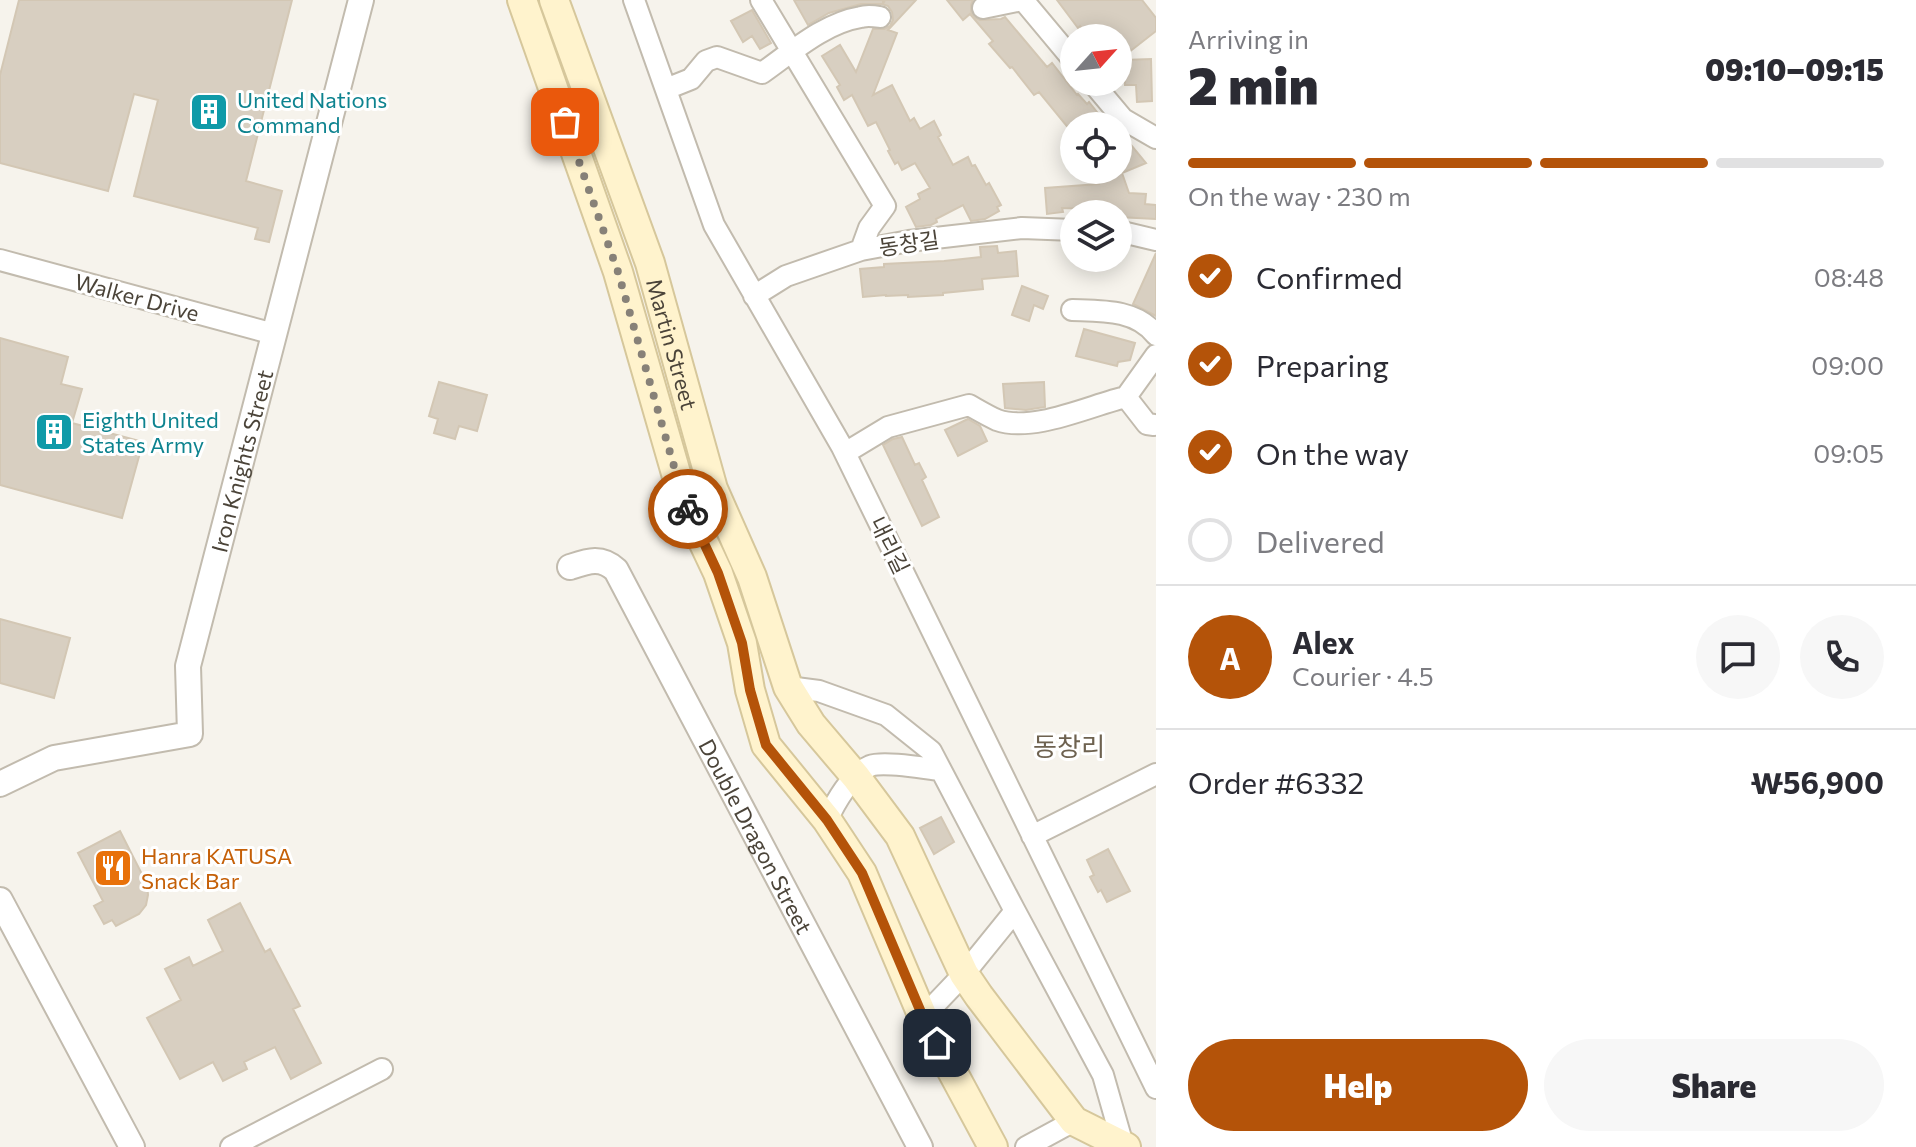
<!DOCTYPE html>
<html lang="en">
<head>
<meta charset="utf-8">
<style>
  body { margin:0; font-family:Commissioner,"Noto Sans KR",sans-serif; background:#f7f7f7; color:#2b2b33; height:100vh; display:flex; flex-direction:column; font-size:30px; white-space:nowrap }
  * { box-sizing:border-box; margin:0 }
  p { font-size:26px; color:#7c7c81 }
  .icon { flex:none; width:44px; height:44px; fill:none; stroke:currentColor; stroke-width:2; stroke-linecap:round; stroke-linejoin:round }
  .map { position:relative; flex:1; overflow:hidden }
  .details { display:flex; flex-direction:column; background:#fff; width:760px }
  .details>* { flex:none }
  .needle { width:52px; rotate:63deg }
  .controls { position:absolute; left:1060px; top:24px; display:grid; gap:16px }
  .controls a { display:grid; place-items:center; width:72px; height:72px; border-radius:50%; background:#fff; box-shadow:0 4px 20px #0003; font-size:40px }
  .pin { position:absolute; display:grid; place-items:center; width:68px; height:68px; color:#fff; margin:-34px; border-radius:16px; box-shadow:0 4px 12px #0006 }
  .courier { position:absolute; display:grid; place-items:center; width:80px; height:80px; margin:-40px; border:6px solid #b45309; border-radius:50%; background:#fff; color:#222; box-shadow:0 2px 10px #0007 }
  .head em { font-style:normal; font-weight:800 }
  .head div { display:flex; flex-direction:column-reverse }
  .head { display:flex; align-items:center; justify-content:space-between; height:136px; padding:0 32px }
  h1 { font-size:52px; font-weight:800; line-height:60px }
  .bar { display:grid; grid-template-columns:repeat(4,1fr); gap:12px 8px; align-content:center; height:96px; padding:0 32px }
  .bar i { height:10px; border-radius:6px; background:#e1e1e2 }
  .bar .active { background:#b45309 }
  .bar p { grid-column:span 4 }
  .line { display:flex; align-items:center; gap:20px; padding:0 32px; border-top:2px solid #e1e1e2 }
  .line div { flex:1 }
  .round { display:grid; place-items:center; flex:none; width:84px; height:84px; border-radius:42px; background:#f7f7f7 }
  ol { padding:0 32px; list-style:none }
  li { display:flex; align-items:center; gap:24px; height:88px }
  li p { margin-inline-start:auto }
  li .icon { padding:8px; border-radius:50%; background:#b45309; color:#fff; stroke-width:4 }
  li:last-child { color:#7c7c81 }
  li i { width:44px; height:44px; border:4px solid #e1e1e2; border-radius:50% }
  .primary-button { display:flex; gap:16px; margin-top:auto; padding:16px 32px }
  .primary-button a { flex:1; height:92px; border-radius:48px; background:#b45309; color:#fff; font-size:32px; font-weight:800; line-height:92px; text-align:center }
  .primary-button a+a { background:#f7f7f7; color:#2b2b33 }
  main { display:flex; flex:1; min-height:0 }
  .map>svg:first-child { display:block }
  .building { fill:#d8cfc1; stroke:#d3c7b4; stroke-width:2 }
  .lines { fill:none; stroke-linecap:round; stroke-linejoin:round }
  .minor-casing { stroke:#c2bbae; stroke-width:24 }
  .tertiary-casing { stroke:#c2bbae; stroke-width:28 }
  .secondary-casing { stroke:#d6c79b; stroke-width:32 }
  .minor { stroke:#fff; stroke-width:20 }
  .tertiary { stroke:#fff; stroke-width:24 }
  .secondary { stroke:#fff3cd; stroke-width:28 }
  .done { stroke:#878178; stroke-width:8; stroke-dasharray:0 14.4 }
  .route { stroke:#b45309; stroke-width:10 }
  .labels { text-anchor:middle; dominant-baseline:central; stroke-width:6; stroke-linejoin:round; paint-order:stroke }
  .culture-label { font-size:22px; fill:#0d838f; stroke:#fff; text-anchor:start }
  .street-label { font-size:22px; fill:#4b4439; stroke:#fff }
  .food-label { font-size:22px; fill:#c56008; stroke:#fff; text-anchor:start }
  .quarter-label { font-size:26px; fill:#6e6250; stroke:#fff }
</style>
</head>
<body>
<main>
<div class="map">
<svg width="1156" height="1147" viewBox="0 0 1156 1147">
  <rect width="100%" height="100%" fill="#f6f3ec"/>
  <path class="building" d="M19,0h273l-46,181 36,10 -13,51 -14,-3 3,-11 -124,-32 24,-96 -24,-6 -26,97 -108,-28v-88z
    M794,0h89v4l2,-4h31l-28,30 9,3 -24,62 19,-10 18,36 4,-3 6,11 14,-8 7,14 -3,2 15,28 15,-8 4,9 3,-1 11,20 3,-2 12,22 -4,2 2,4 -14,8 -14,2 -8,-16 -27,14 1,3 -6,3 -15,2 -10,-20 14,-8 -2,-5 12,-6 -15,-25 -13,7 -4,-8 -3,2 -7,-13 2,-1 -14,-28 -8,4 -16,-31 -8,5 -7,-13 3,-2 -18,-29 18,-11 16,27 17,-43h11l6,-3 3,-6 -1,-8 -4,-6 -6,-2h-21l-32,9 -21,12z
    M947,0h26l-2,5v6l3,6 6,3 21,-1 4,-2 42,50 5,-4 25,32 1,-1 9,10 2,-2 19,24h-34l-4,4 -31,-38 -5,3 -22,-28 -2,1 -21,-24 4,-3 -23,-27 -7,6z
    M1057,0h85l14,18v13l-32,25v-6l-6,4v-16h-30l-8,-12 -2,2z
    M752,10l19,33 -11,6 -8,-13 -9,6 -12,-21z
    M1151,59l1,42 -15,1 -1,-17h-11l-1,-25z
    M1118,131l4,3 24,29 -24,10 7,20 17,1 -1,10 11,1v14l-38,-2v-3h-25v-5l-31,-1 1,4 -16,2 -2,-26 54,-4 -6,-14h25z
    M997,246l1,7 18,-2 2,25 -36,3 1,10 -40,4v2l-35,2v-2l-22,1v-1l-23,2 -3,-28 24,-2v-3l60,-3 37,-4 -1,-10z
    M1156,253v63l-23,-12z
    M1022,286l26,10 -5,13 -9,-4 -5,16 -17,-6z
    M1084,329l51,14 -5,17 -12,2 -1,4 -41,-10z
    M0,338l68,19 -7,27 21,5 -10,34 71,19 -21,76 -122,-33z
    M439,382l48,13 -10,36 -18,-5 -4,13 -21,-6 4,-14 -9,-3z
    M1044,382l1,25 -19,3 -21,-2 -2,-24z
    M968,419l12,7 7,15 -29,15 -13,-26z
    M902,437l13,28 4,-2 7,14 -4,3 17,37 -17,9 -39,-81 10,-6z
    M0,619l70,19 -16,60 -54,-15z
    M941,817l13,25 -20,12 -14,-26z
    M120,831l27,53 1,11 -2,10 -7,9 -23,12 -4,-6 -8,4 -10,-18 9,-5 -25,-48z
    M1108,849l22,42 -23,11 -6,-12 -3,2 -8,-15 4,-2 -7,-15z
    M240,903l25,49 5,-3 30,57 -7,3 28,54 -30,16 -16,-32 -31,15 3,7 -24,12 -10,-19 -33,17 -33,-61 34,-18 -16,-31 24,-12 4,9 30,-15 -15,-31z"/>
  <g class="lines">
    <defs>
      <path id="minor" d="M634,0l80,225 128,222 314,641
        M761,0l124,206 -16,22 -8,22
        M1023,0l51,61
        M983,8l39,-8
        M1092,82l31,37 33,19
        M666,89l25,-10 15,-18 11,-4 45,16c30,-21 62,-50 99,-56 6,-2 13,-1 19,0
        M1118,231l38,9
        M0,260l274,74
        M754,296l32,-20 75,-26 48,-9 113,-13 52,2
        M1072,310c29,1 64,-1 84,25
        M1126,397l21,27 7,1
        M845,453l43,-26 81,-22c9,5 19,11 28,15 36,13 94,-15 129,-23l30,-42
        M788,687l31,4 67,24 45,36 84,160 88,164 20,70
        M827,820c8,-17 24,-46 43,-54 13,-5 54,2 70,4
        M1032,836l124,-62
        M923,1017l41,-43 51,-63
        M231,1147l151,-78
        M1026,1147l48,-26"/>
      <g id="tertiary">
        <path id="s1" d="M570,567c18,-6 31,-11 46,3l304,577"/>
        <path id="s2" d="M0,784l54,-26 136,-24 -2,-68 173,-666"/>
        <path d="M0,900l132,247"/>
      </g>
      <g id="secondary">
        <path d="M522,0l96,272 66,229 34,72 24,70 8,47 16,55 61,75 35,53 61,144 70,130"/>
        <path id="s3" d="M554,0l96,263 63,226 39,88 36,110 23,37 45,53 44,59 64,138 15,22 95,125 52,26"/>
      </g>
    </defs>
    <use href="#minor" class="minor-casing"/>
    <use href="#tertiary" class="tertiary-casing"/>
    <use href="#secondary" class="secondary-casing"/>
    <use href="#minor" class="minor"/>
    <use href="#tertiary" class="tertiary"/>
    <use href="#secondary" class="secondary"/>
  </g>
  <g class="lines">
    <path class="done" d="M565,122l53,150 66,229 4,8"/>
    <path class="route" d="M688,509l30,64 24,70 8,47 16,55 61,75 35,53 61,144 14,26"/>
  </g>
  <defs>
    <symbol id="building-square" viewBox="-11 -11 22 22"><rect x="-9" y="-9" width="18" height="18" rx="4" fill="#0f9aa8" stroke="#fff"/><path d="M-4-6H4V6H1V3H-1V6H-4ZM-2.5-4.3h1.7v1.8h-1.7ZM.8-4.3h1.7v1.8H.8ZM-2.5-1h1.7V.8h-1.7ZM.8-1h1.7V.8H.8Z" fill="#fff"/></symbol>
    <symbol id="restaurant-square" viewBox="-11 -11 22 22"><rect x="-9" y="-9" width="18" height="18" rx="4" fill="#e8710a" stroke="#fff"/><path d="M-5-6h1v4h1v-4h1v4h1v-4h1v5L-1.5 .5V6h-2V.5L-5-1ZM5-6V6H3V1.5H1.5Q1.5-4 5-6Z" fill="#fff"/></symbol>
  </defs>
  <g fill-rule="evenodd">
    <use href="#building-square" x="187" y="90" width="44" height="44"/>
    <use href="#building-square" x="32" y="410" width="44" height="44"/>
    <use href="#restaurant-square" x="91" y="846" width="44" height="44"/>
  </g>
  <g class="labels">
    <g class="culture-label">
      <text x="237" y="99">United Nations<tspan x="237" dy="25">Command</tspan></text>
      <text x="82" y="419">Eighth United<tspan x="82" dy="25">States Army</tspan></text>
    </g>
    <g class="street-label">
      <text transform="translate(909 243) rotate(-8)">동창길</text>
      <text transform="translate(137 297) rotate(15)">Walker Drive</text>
      <text stroke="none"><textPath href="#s3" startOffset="364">Martin Street</textPath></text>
      <text stroke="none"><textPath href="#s2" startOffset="478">Iron Knights Street</textPath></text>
      <text transform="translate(890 545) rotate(64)">내리길</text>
      <text stroke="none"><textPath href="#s1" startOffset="350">Double Dragon Street</textPath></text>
    </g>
    <g class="food-label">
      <text x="141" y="855">Hanra KATUSA<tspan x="141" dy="25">Snack Bar</tspan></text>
    </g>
    <g class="quarter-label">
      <text x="1069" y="745">동창리</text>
    </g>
  </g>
</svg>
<div class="controls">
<a><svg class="needle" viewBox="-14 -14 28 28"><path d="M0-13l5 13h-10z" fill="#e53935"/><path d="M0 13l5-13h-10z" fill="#7c7c81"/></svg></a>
<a><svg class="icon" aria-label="locate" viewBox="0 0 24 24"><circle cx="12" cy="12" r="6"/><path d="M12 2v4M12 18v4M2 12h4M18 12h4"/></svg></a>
<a><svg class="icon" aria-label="layers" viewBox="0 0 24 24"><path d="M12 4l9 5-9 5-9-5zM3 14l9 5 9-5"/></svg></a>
</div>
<div class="pin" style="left:565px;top:122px;background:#ea580c"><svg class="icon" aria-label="bag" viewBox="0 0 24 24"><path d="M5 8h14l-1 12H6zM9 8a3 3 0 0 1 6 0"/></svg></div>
<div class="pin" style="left:937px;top:1043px;background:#1f2937"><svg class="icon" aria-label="home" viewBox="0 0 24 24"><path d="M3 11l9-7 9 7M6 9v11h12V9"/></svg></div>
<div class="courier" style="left:688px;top:509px"><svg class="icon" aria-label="bike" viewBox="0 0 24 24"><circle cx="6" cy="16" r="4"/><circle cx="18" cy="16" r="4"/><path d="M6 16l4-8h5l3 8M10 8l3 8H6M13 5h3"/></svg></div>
</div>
<section class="details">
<div class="head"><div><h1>2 min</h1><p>Arriving in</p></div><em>09:10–09:15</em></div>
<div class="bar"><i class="active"></i><i class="active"></i><i class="active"></i><i></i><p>On the way · 230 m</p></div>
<ol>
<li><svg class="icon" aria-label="check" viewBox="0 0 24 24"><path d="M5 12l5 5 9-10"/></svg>Confirmed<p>08:48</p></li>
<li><svg class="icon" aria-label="check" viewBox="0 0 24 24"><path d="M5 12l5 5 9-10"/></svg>Preparing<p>09:00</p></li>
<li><svg class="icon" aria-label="check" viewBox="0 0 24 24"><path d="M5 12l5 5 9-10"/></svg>On the way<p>09:05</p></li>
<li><i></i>Delivered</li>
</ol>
<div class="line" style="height:144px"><b class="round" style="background:#b45309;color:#fff">A</b><div><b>Alex</b><p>Courier · 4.5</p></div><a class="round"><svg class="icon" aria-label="chat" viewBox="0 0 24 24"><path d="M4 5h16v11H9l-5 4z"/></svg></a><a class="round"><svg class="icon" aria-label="phone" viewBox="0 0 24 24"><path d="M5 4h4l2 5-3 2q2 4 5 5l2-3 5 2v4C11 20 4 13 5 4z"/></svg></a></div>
<div class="line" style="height:104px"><div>Order #6332</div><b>₩56,900</b></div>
<div class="primary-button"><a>Help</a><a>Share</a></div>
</section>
</main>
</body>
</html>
